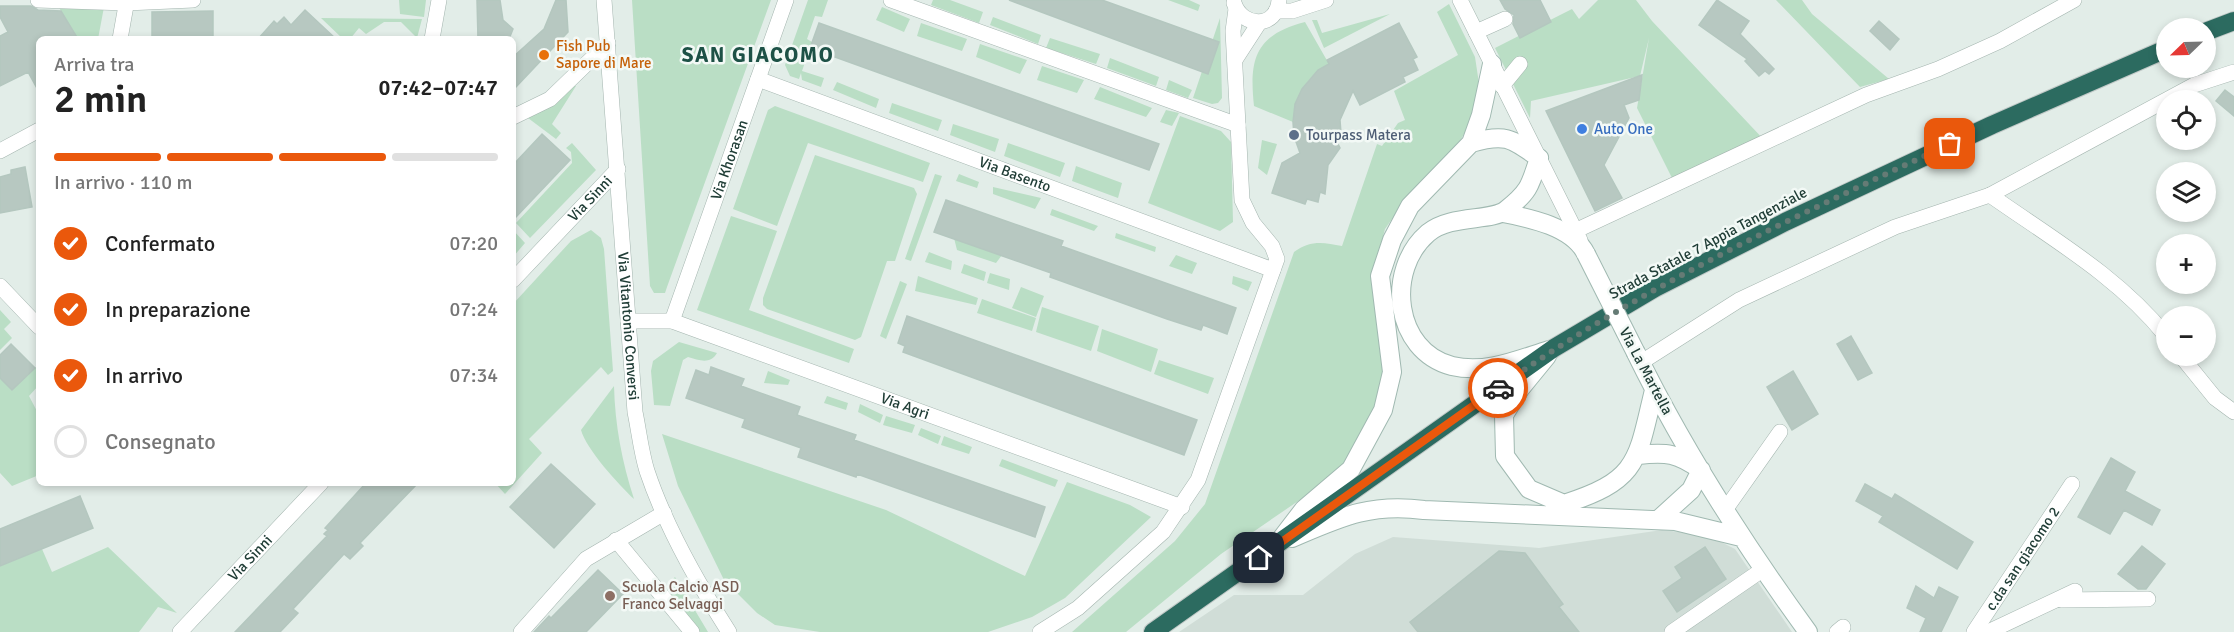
<!DOCTYPE html>
<html lang="it">
<head>
<meta charset="utf-8">
<style>
  body { margin:0; font-family:Signika,sans-serif; background:#f2f2f2; color:#222; height:100vh; display:flex; flex-direction:column; font-size:22px; white-space:nowrap }
  * { box-sizing:border-box; margin:0 }
  p { font-size:20px; color:#767676 }
  .icon { flex:none; width:33px; height:33px; fill:none; stroke:currentColor; stroke-width:2; stroke-linecap:round; stroke-linejoin:round }
  .map { position:relative; flex:1; overflow:hidden }
  .details { position:absolute; left:36px; top:36px; width:480px; height:450px; display:flex; flex-direction:column; background:#fff; border-radius:9px; box-shadow:0 3px 9px #0003 }
  .details>* { flex:none }
  .needle { width:39px; rotate:247deg }
  .tools { position:absolute; left:2156px; top:18px; display:grid; gap:12px }
  .tools a { display:grid; place-items:center; width:60px; height:60px; border-radius:50%; background:#fff; box-shadow:0 3px 9px #0003; font-size:30px }
  .pin { position:absolute; display:grid; place-items:center; width:51px; height:51px; color:#fff; margin:-26px; border-radius:12px; box-shadow:0 3px 9px #0006 }
  .courier { position:absolute; display:grid; place-items:center; width:60px; height:60px; margin:-30px; border:4px solid #ea580c; border-radius:50%; background:#fff; color:#222; box-shadow:0 2px 8px #0007 }
  .head em { font-style:normal; font-weight:600 }
  .head div { display:flex; flex-direction:column-reverse }
  .head { display:flex; align-items:center; justify-content:space-between; height:102px; padding:0 18px }
  h1 { font-size:39px; font-weight:600; line-height:45px }
  .bar { display:grid; grid-template-columns:repeat(4,1fr); gap:9px 6px; align-content:center; height:72px; padding:0 18px }
  .bar i { height:8px; border-radius:4px; background:#e0e0e0 }
  .bar .active { background:#ea580c }
  .bar p { grid-column:span 4 }
  ol { padding:0 18px; list-style:none }
  li { display:flex; align-items:center; gap:18px; height:66px }
  li p { margin-inline-start:auto }
  li .icon { padding:6px; border-radius:50%; background:#ea580c; color:#fff; stroke-width:4 }
  li:last-child { color:#767676 }
  li i { width:33px; height:33px; border:3px solid #e0e0e0; border-radius:50% }
  .map>svg:first-child { display:block }
  .built { fill:#d0ddd7 }
  .green { fill:#badec5 }
  .building { fill:#b7c8c1; stroke:#b4c7bf; stroke-width:1.5 }
  .lines { fill:none; stroke-linecap:round; stroke-linejoin:round }
  .street-casing { stroke:#a4b5af; stroke-width:16 }
  .secondary-casing { stroke:#a0b9b1; stroke-width:20 }
  .highway-casing { stroke:#c1c9c7; stroke-width:20 }
  .street { stroke:#fff; stroke-width:15 }
  .secondary { stroke:#fff; stroke-width:18 }
  .highway { stroke:#2c6b60; stroke-width:18 }
  .secondary-bridge-casing { stroke:#a0b9b1; stroke-width:20; stroke-linecap:butt }
  .secondary-bridge { stroke:#fff; stroke-width:18 }
  .done { stroke:#657b75; stroke-width:6; stroke-dasharray:0 10.8 }
  .route { stroke:#ea580c; stroke-width:8 }
  .food-dot { fill:#e8710a; stroke:#f3f9f6; stroke-width:2 }
  .shop-dot { fill:#3f7fe0; stroke:#f3f9f6; stroke-width:2 }
  .service-dot { fill:#5c6f8a; stroke:#f3f9f6; stroke-width:2 }
  .education-dot { fill:#8d6e63; stroke:#f3f9f6; stroke-width:2 }
  .labels { text-anchor:middle; dominant-baseline:central; stroke-width:5; stroke-linejoin:round; paint-order:stroke }
  .food-label { font-size:15px; fill:#c56008; stroke:#f3f9f6; text-anchor:start }
  .shop-label { font-size:15px; fill:#366cbe; stroke:#f3f9f6; text-anchor:start }
  .service-label { font-size:15px; fill:#4e5e75; stroke:#f3f9f6; text-anchor:start }
  .street-label { font-size:15px; fill:#213e37; stroke:#f3f9f6 }
  .education-label { font-size:15px; fill:#785e54; stroke:#f3f9f6; text-anchor:start }
  .district-label { font-size:21px; font-weight:bold; letter-spacing:1.5px; fill:#1d5146; stroke:#f3f9f6 }
</style>
</head>
<body>
<div class="map">
<svg width="2234" height="632" viewBox="0 0 2234 632">
  <rect width="100%" height="100%" fill="#e2ede8"/>
  <path class="built" d="M1662,530l45,5 28,14 57,83h-613l55,-37h69l52,-41 38,-17 146,11z"/>
  <path class="green" d="M399,0h27l-2,17 -24,-3z
    M632,0h139l-104,287 -2,6h-11l-4,-7z
    M808,0h20l-6,17 -7,-1 -8,23 5,3 -10,29 22,7 -3,9 -19,-7 -1,-7 -2,6 -9,-3 -5,-11z
    M933,0h17l33,12 -4,11 -48,-18z
    M1168,0h21l11,5 -2,6z
    M1598,0h38l16,21 114,121 -94,36 -35,-70 12,-70 -9,38 -109,25 -1,17 -35,-70 77,-39 7,10z
    M1776,0h26l10,14 77,65 -29,8z
    M1449,4l26,53 5,33 -7,29 -18,30 -52,54 -18,26 -7,27 5,120 -5,25 -32,63 -26,22 -99,68 -95,78h-54l103,-91 30,-37 89,-252c16,-12 29,-10 48,-6l35,-102 5,2 16,-23 7,-3 -11,-29 64,-36 -21,-43z
    M58,6l46,1 -6,32h-20z
    M882,7l28,12 -6,13 -28,-12z
    M1390,14l-66,34 -12,-28h5l5,13z
    M993,17l48,18 -3,9 -48,-19z
    M321,18l101,1 -5,19 -16,-16h-17l-18,12 -7,-6 -9,11h-7z
    M1220,18l2,80 -4,5 -6,1 -19,-6z
    M1305,22l24,42c-23,12 -33,33 -36,58l-39,-16c-5,-47 1,-71 51,-84z
    M921,23l46,16 -5,12 -45,-15z
    M1050,38l50,16 -4,10 -50,-16z
    M980,44l47,16 -7,14 -44,-17z
    M1110,58l49,19 -3,9 -49,-18z
    M1042,66l42,14 -7,13 -40,-13z
    M1169,80l23,10 -4,8 -22,-8z
    M837,82l42,17 -3,9 -43,-18z
    M572,85l4,1 -24,38 9,9 -5,6 -32,-24z
    M1100,87l52,21 -6,9 -52,-18z
    M892,103l50,17 -4,11 -49,-18z
    M775,106l155,57 -7,19 -115,-39 -31,83 -44,-17 35,-99z
    M1166,110l13,3 -7,13 -12,-4z
    M1180,116l41,15 10,11 2,80 -13,9 -72,-28z
    M953,124l46,15 -4,13 -45,-17z
    M1262,140l15,4 -10,31 -9,-7z
    M572,143l24,27 -66,68 -14,-15 56,-60 -1,-11 -5,-4z
    M1008,143l57,20 -5,14 -56,-21z
    M815,155l99,33 3,6 -22,67h-8l-26,76 -6,3 -88,-31 -4,-4v-7z
    M1076,166l46,17 -4,15 -46,-17z
    M935,174l7,2 -31,85 -6,-2z
    M959,174l20,8 -2,6 -21,-7z
    M993,187l48,11 -6,11 -42,-15z
    M1052,209l46,17 -4,5 -44,-16z
    M731,216l46,15 -28,79 105,39 -5,14 -152,-53z
    M513,230l12,13 -12,14z
    M591,230l10,8 3,11 9,122 -5,4 -7,-8 -72,72 13,14 -37,41 -10,-11h18v-179l58,-63z
    M1116,233l40,14 -1,5 -40,-14z
    M954,238l48,17 -6,8 -39,-13z
    M929,252l23,9 -1,9 -26,-8z
    M1176,255l21,8 -5,11 -23,-8z
    M964,264l22,8 -2,9 -23,-8z
    M990,273l20,6 -1,11 -22,-7z
    M918,276l60,22 -2,7 -61,-14z
    M1233,276l19,6 -4,9 -16,-7z
    M900,281l7,3 -21,55 -6,-3z
    M1021,287l23,9 -8,21 -24,-9z
    M982,299l54,19 -4,13 -55,-18z
    M1042,307l57,19 -8,25 -55,-19z
    M0,310l11,12 -7,7 8,9 -12,12z
    M1102,329l56,20 -7,23 -54,-21z
    M679,342l38,11c-7,12 -18,7 -29,4l-5,3 -13,46 -16,-1 -3,-34 2,-10z
    M1159,360l55,18 -6,16 -54,-20z
    M38,365l1,20 -10,11 10,19v60l-27,11 -12,-13v-95l12,12z
    M768,371l22,9 -2,5 -24,-2z
    M614,386c1,39 8,76 20,113 -15,-14 -48,-50 -53,-69z
    M827,396l21,7 -2,7 -22,-7z
    M860,404l23,11 -3,8 -22,-11z
    M886,416l29,9 -3,8 -29,-8z
    M921,428l20,8 -3,8 -20,-9z
    M662,434l224,76 139,66 42,-94 63,23 21,12 -86,81 -33,19 -44,15h-168l-45,-7 -18,-12 -33,-33 -46,-94z
    M944,436l28,11 -3,7 -28,-9z
    M1002,459l56,21 -3,7 -56,-21z
    M108,547l69,66 -19,-6 -19,25h-139v-66l42,-17 10,23z
    M675,577l33,55h-19l-21,-29 -1,-18z"/>
  <path class="building" d="M477,0h23l3,20 10,9 -4,10h-31z
    M556,0h10l2,32 -55,58v-33l31,-28z
    M1009,0h93l117,42 -11,32z
    M1500,0h40l11,22 -31,16 -7,-14 1,-9 -9,-6z
    M1717,0l32,21 -9,13 34,35 -5,5 -4,-3 -6,5 -14,-15 2,-2 -48,-34z
    M0,6h31l7,4 23,1 17,28h-39v53l-11,-20 -28,14v-50l8,-4 -8,-15z
    M305,10l31,29h-78l16,-18 3,3 7,-7 7,8z
    M213,11v28h-61v-27z
    M1879,21l20,18 -9,11 -20,-19z
    M819,23l340,121 -10,26 -339,-122z
    M1399,23l18,34 -4,2 5,11 -15,7 2,5 -45,23 -7,-14 -13,29 1,13 -7,3 6,12 -12,17 -3,29 -5,-2 -2,10 -11,-3 -2,5 -33,-11 10,-30 18,-10 -6,-17 -1,-14 2,-18 7,-15 16,-19 11,-6 -2,-4z
    M1642,75l-3,25 -15,5 5,13 -25,47 18,33 -27,13 -49,-100z
    M2225,90l9,7v19l-18,-15z
    M542,134l28,26 -57,60v-55z
    M25,167l7,40 -32,6v-36l11,-3v-4z
    M946,200l117,41 -2,5 175,62 -9,26 -24,-9 -2,5 -34,-11 -117,-42 1,-4 -117,-41z
    M907,316l290,104 -13,35 -281,-103 2,-6 -7,-3z
    M1851,336l21,37 -14,7 -21,-36z
    M11,344l24,24 -23,22 -12,-12v-23z
    M711,367l33,12 -3,7 59,21 -3,8 59,20 -2,5 191,67 -10,30 -178,-63 -1,3 -58,-20 3,-9 -59,-21 3,-8 -59,-21 10,-28 13,5z
    M1793,371l25,43 -26,16 -25,-43z
    M2111,458l24,14 -10,19 35,19 -8,15 -28,-15 -14,24 -32,-17z
    M551,464l44,40 -41,44 -44,-41z
    M366,483h52l-58,60 3,3 -13,13 -6,-5 -51,55 5,4 -18,19h-45l92,-96 -3,-2 4,-4 -3,-2z
    M1865,484l27,15 3,-5 78,48 -16,27 -78,-47 4,-6 -27,-15z
    M80,496l13,32 -93,38v-37z
    M2142,546l23,18 -19,25h-8l-20,-15z
    M1705,547l21,32 -49,33 -14,-21 19,-13 -7,-11z
    M1499,551l26,2 38,51 -4,3 20,25h-161l-8,-10z
    M598,570l25,24 -37,38h-52l15,-16 2,2z
    M1916,586l18,12 5,-11 19,10 -17,35h-21l6,-14 -19,-10z"/>
  <g class="lines">
    <defs>
      <g id="street">
        <path d="M38,0l88,3 67,-3"/>
        <path id="s1" d="M604,0l31,412c4,19 6,40 12,59 19,57 50,111 82,161"/>
        <path d="M891,0l347,125"/>
        <path d="M1460,0l120,240"/>
        <path d="M1234,3c8,25 43,26 45,-3"/>
        <path d="M1276,11h16l34,-11"/>
        <path d="M1476,32l29,-13"/>
        <path d="M120,39l7,-39"/>
        <path d="M432,39l7,-39"/>
        <path d="M1235,60l24,-37"/>
        <path id="s2" d="M758,79l515,191"/>
        <path d="M1502,86l18,-22"/>
        <path d="M513,117l37,-18 58,-56"/>
        <path d="M0,151l39,-21"/>
        <path d="M1990,195l204,-110 40,-13"/>
        <path d="M1575,231l291,-136 72,-26 62,-28 74,-41"/>
        <path id="s3" d="M513,280l105,-111"/>
        <path d="M0,286l39,41"/>
        <path id="s4" d="M628,321h44l510,186"/>
        <path id="s5" d="M672,321l114,-321"/>
        <path d="M2181,356l34,42 19,14"/>
        <path d="M1640,363l99,-63 156,-73 95,-32c61,43 129,82 176,141"/>
        <path d="M1725,510l55,-78"/>
        <path d="M616,540l76,92"/>
        <path d="M2061,600l87,-1"/>
        <path id="s6" d="M180,632l141,-149"/>
        <path d="M521,632l65,-73 78,-46"/>
        <path d="M1040,632l38,-24 85,-76 35,-52 79,-221 -5,-13 -19,-23 -11,-23 -9,-169 3,-22"/>
        <path d="M1672,632l90,-62"/>
        <path d="M1837,632l6,-5"/>
        <path id="s7" d="M1974,632l98,-148"/>
        <path d="M1988,632l87,-41"/>
      </g>
      <path id="secondary" d="M1471,143c34,-10 40,-5 68,15 -9,28 -10,34 -33,52 -15,12 -55,4 -78,23 -43,37 -34,118 24,133 34,8 65,-6 97,-16
        M1503,213c27,5 70,14 83,41
        M1636,353c48,98 108,191 172,279
        M1547,356l-27,33 -16,26 1,41 24,33 35,15c75,-24 73,-43 90,-114
        M1638,455c29,-3 39,-2 63,15l-10,20 -33,30
        M1292,538c49,-21 78,-35 132,-28l251,11 66,16
        M1281,539l23,-30 47,-40 32,-59 9,-38 -12,-96 12,-36 18,-34 61,-63 10,-28 11,-51"/>
      <path id="highway" d="M2205,32l29,-11
        M1153,632l401,-284 101,-60 130,-66 207,-97 174,-76"/>
    </defs>
    <use href="#street" class="street-casing"/>
    <use href="#secondary" class="secondary-casing"/>
    <use href="#highway" class="highway-casing"/>
    <use href="#street" class="street"/>
    <use href="#secondary" class="secondary"/>
    <use href="#highway" class="highway"/>
    <defs>
      <path id="secondary-bridge" d="M1586,254l50,99"/>
    </defs>
    <use href="#secondary-bridge" class="secondary-bridge-casing"/>
    <use href="#secondary-bridge" class="secondary-bridge"/>
  </g>
  <g class="lines">
    <path class="done" d="M1498,388c140,-100 297,-171 452,-244"/>
    <path class="route" d="M1259,558l239,-170"/>
  </g>
  <circle class="food-dot" cx="544" cy="55" r="6"/>
  <circle class="shop-dot" cx="1582" cy="129" r="6"/>
  <circle class="service-dot" cx="1294" cy="135" r="6"/>
  <circle class="education-dot" cx="610" cy="596" r="6"/>
  <g class="labels">
    <g class="food-label">
      <text x="556" y="46">Fish Pub<tspan x="556" dy="17">Sapore di Mare</tspan></text>
    </g>
    <g class="shop-label">
      <text x="1594" y="129">Auto One</text>
    </g>
    <g class="service-label">
      <text x="1306" y="135">Tourpass Matera</text>
    </g>
    <g class="street-label">
      <text stroke="none"><textPath href="#s5" startOffset="171">Via Khorasan</textPath></text>
      <text stroke="none"><textPath href="#s2" startOffset="274">Via Basento</textPath></text>
      <text stroke="none"><textPath href="#s3" startOffset="112">Via Sinni</textPath></text>
      <text transform="translate(1708 243) rotate(-28)">Strada Statale 7 Appia Tangenziale</text>
      <text stroke="none"><textPath href="#s1" startOffset="327">Via Vitantonio Conversi</textPath></text>
      <text transform="translate(1646 371) rotate(62)">Via La Martella</text>
      <text stroke="none"><textPath href="#s4" startOffset="292">Via Agri</textPath></text>
      <text stroke="none"><textPath href="#s6" startOffset="102">Via Sinni</textPath></text>
      <text stroke="none"><textPath href="#s7" startOffset="88">c.da san giacomo 2</textPath></text>
    </g>
    <g class="education-label">
      <text x="622" y="587">Scuola Calcio ASD<tspan x="622" dy="17">Franco Selvaggi</tspan></text>
    </g>
    <g class="district-label">
      <text x="758" y="55">SAN GIACOMO</text>
    </g>
  </g>
</svg>
<div class="tools">
<a><svg class="needle" viewBox="-14 -14 28 28"><path d="M0-13l5 13h-10z" fill="#e53935"/><path d="M0 13l5-13h-10z" fill="#767676"/></svg></a>
<a><svg class="icon" aria-label="locate" viewBox="0 0 24 24"><circle cx="12" cy="12" r="6"/><path d="M12 2v4M12 18v4M2 12h4M18 12h4"/></svg></a>
<a><svg class="icon" aria-label="layers" viewBox="0 0 24 24"><path d="M12 4l9 5-9 5-9-5zM3 14l9 5 9-5"/></svg></a>
<a>+</a>
<a>−</a>
</div>
<div class="pin" style="left:1950px;top:144px;background:#ea580c"><svg class="icon" aria-label="bag" viewBox="0 0 24 24"><path d="M5 8h14l-1 12H6zM9 8a3 3 0 0 1 6 0"/></svg></div>
<div class="pin" style="left:1259px;top:558px;background:#1f2937"><svg class="icon" aria-label="home" viewBox="0 0 24 24"><path d="M3 11l9-7 9 7M6 9v11h12V9"/></svg></div>
<div class="courier" style="left:1498px;top:388px"><svg class="icon" aria-label="car" viewBox="0 0 24 24"><path d="M5 17H2v-5l4-1 3-4h7l3 4 3 1v5h-3M9 17h6M6 11h13"/><circle cx="7" cy="17" r="2"/><circle cx="17" cy="17" r="2"/></svg></div>
<section class="details">
<div class="head"><div><h1>2 min</h1><p>Arriva tra</p></div><em>07:42–07:47</em></div>
<div class="bar"><i class="active"></i><i class="active"></i><i class="active"></i><i></i><p>In arrivo · 110 m</p></div>
<ol>
<li><svg class="icon" aria-label="check" viewBox="0 0 24 24"><path d="M5 12l5 5 9-10"/></svg>Confermato<p>07:20</p></li>
<li><svg class="icon" aria-label="check" viewBox="0 0 24 24"><path d="M5 12l5 5 9-10"/></svg>In preparazione<p>07:24</p></li>
<li><svg class="icon" aria-label="check" viewBox="0 0 24 24"><path d="M5 12l5 5 9-10"/></svg>In arrivo<p>07:34</p></li>
<li><i></i>Consegnato</li>
</ol>
</section>
</div>
</body>
</html>
